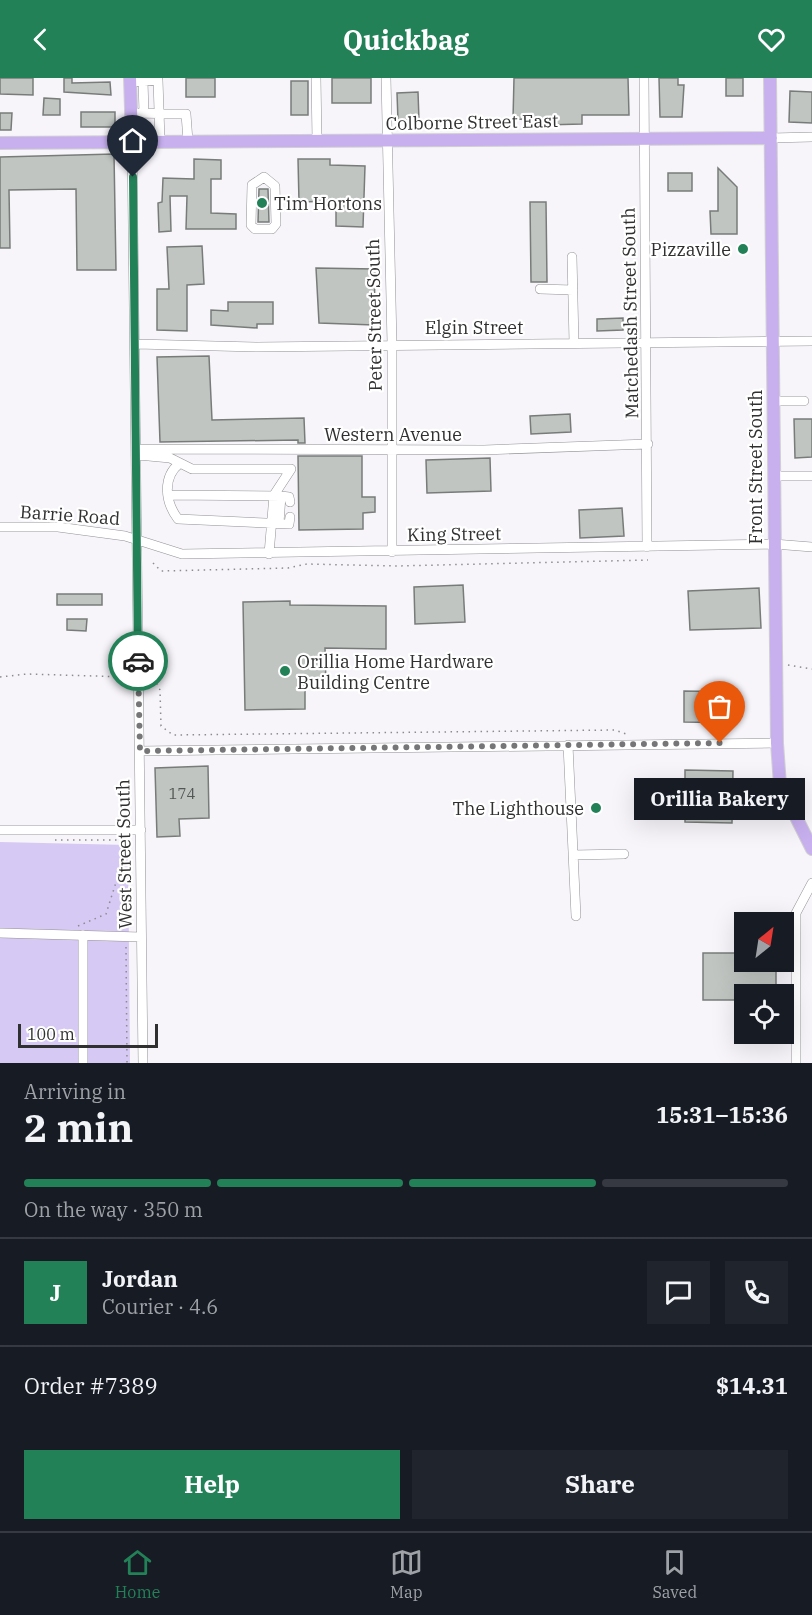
<!DOCTYPE html>
<html lang="en">
<head>
<meta charset="utf-8">
<style>
  body { margin:0; font-family:"IBM Plex Serif",serif; background:#20242c; color:#f1f3f6; height:100vh; display:flex; flex-direction:column; font-size:22px; white-space:nowrap }
  * { box-sizing:border-box; margin:0 }
  p { font-size:20px; color:#9ea1a6 }
  .icon { flex:none; width:33px; height:33px; fill:none; stroke:currentColor; stroke-width:2; stroke-linecap:round; stroke-linejoin:round }
  .map { position:relative; height:985px; overflow:hidden }
  .drawer { display:flex; flex-direction:column; background:#171b24; flex:1 }
  .drawer>* { flex:none }
  .needle { width:39px; rotate:30deg }
  .buttons { position:absolute; left:734px; top:834px; display:grid; gap:12px }
  .buttons a { display:grid; place-items:center; width:60px; height:60px; border-radius:0px; background:#171b24; box-shadow:0 6px 24px #0002; font-size:30px }
  .scale { position:absolute; left:18px; bottom:15px; width:140px; box-sizing:border-box; padding-left:6px; border:3px solid #303031; border-top:0; font-size:16px; line-height:21px; white-space:nowrap; color:#303031; -webkit-text-stroke:4px #fff; paint-order:stroke }
  .pin { position:absolute; display:grid; place-items:center; width:51px; height:51px; color:#fff; margin:-62px -26px; border-radius:50% 50% 50% 0; rotate:-45deg; box-shadow:0 0 6px #0007 }
  .pin .icon { rotate:45deg }
  .courier { position:absolute; display:grid; place-items:center; width:60px; height:60px; margin:-30px; border:4px solid #238158; border-radius:50%; background:#fff; color:#222; box-shadow:0 2px 8px #0007 }
  .bubble { position:absolute; height:42px; border-radius:0px; background:#171b24; box-shadow:0 6px 24px #0002; font-size:20px; font-weight:800; line-height:42px; text-align:center }
  .head em { font-style:normal; font-weight:800 }
  .head div { display:flex; flex-direction:column-reverse }
  .head { display:flex; align-items:center; justify-content:space-between; height:102px; padding:0 24px }
  h1 { font-size:39px; font-weight:800; line-height:45px }
  .bar { display:grid; grid-template-columns:repeat(4,1fr); gap:9px 6px; align-content:center; height:72px; padding:0 24px }
  .bar i { height:8px; border-radius:4px; background:#363941 }
  .bar .active { background:#238158 }
  .bar p { grid-column:span 4 }
  .line { display:flex; align-items:center; gap:15px; padding:0 24px; border-top:2px solid #363941 }
  .line div { flex:1 }
  .round { display:grid; place-items:center; flex:none; width:63px; height:63px; border-radius:0px; background:#20242c }
  .cta { display:flex; gap:12px; margin-top:auto; padding:12px 24px }
  .cta a { flex:1; height:69px; border-radius:0px; background:#238158; color:#fff; font-size:24px; font-weight:800; line-height:69px; text-align:center }
  .cta a+a { background:#20242c; color:#f1f3f6 }
  header { display:flex; justify-content:space-between; align-items:center; height:78px; padding:0 24px; background:#238158; color:#fff; font-size:27px; font-weight:800 }
  .menu { display:flex; justify-content:space-around; align-items:center; height:84px; border-top:2px solid #363941; background:#171b24; font-size:16px; color:#9ea1a6 }
  .menu a { display:grid; justify-items:center; gap:3px }
  .menu .active { color:#238158 }
  .map>svg:first-child { display:block }
  .green { fill:#d6c9f3 }
  .building { fill:#c0c5c2; stroke:#777c79; stroke-width:1.5 }
  .lines { fill:none; stroke-linecap:round; stroke-linejoin:round }
  .minor-casing { stroke:#929195; stroke-width:10 }
  .major-casing { stroke:#d1d1d2; stroke-width:14 }
  .path { stroke:#8c8b8e; stroke-width:1.5; stroke-dasharray:1.5 4.5; stroke-linecap:butt }
  .minor { stroke:#fff; stroke-width:9 }
  .major { stroke:#c8b0ef; stroke-width:12 }
  .done { stroke:#767577; stroke-width:6; stroke-dasharray:0 10.8 }
  .route { stroke:#238158; stroke-width:8 }
  .poi-dot { fill:#238158; stroke:#fff; stroke-width:2 }
  .labels { text-anchor:middle; dominant-baseline:central; stroke-width:4.5; stroke-linejoin:round; paint-order:stroke }
  .number-label { font-size:15px; fill:#545555 }
  .street-label { font-size:18px; fill:#303031; stroke:#fff }
  .poi-label { font-size:18px; fill:#303031; stroke:#fff; text-anchor:start }
</style>
</head>
<body>
<header><svg class="icon" aria-label="back" viewBox="0 0 24 24"><path d="M15 5l-7 7 7 7"/></svg>Quickbag<svg class="icon" aria-label="heart" viewBox="0 0 24 24"><path d="M12 20l-8-8c-3-5 5-10 8-4 3-6 11-1 8 4z"/></svg></header>
<div class="map">
<svg width="812" height="985" viewBox="0 0 812 985">
  <rect width="100%" height="100%" fill="#f7f5fa"/>
  <path class="green" d="M0,764l128,3 2,218h-130z"/>
  <path class="building" d="M0,0h33v17l-33,-1z
    M64,0h8v5l38,-1 1,13 -47,-3z
    M186,0h29v19h-29z
    M332,0h39v25h-39z
    M514,0h114l1,37h-47v9l-38,1v-5l-31,-1z
    M659,0h19v7h6l-2,32h-22z
    M726,0h17v18h-17z
    M291,3h17v34h-17z
    M790,13l22,1v31l-23,-1z
    M418,14l1,28 -21,1 -1,-28z
    M44,20l16,1v16h-17z
    M81,34h34v15h-34z
    M0,35h12l-1,17h-11z
    M114,76l2,116h-39l-1,-81 -67,1 1,58h-10v-91z
    M194,81l27,1v19h-10v34l25,1v15h-50l1,-33h-17l1,35 -12,1 -1,-29 4,-1 1,-24 31,1z
    M298,81h32v6l35,1 -2,61 -27,-1v-25l-37,1z
    M718,90l19,19v47h-26l-1,-23h8z
    M668,95h24v18h-24z
    M259,111h9l1,33h-11z
    M530,124h16l1,80h-16z
    M202,168l2,38 -17,1v46l-30,-1v-41h12l-2,-42z
    M316,190l59,1 -1,56 -55,-2z
    M228,224h45v22h-16v4l-46,-3v-15l17,1z
    M623,240v12l-26,1v-12z
    M209,278l3,64 92,-2 1,25h-7v-3l-138,2 -3,-85z
    M570,336l1,18 -40,2 -1,-18z
    M794,341h18v38l-17,1z
    M298,378h64v41h13v15l-12,1v16l-64,1z
    M490,380l1,33 -64,2 -1,-33z
    M622,430l2,28 -44,2 -1,-28z
    M463,507l2,37 -50,2 -1,-37z
    M759,510l2,40 -71,2 -2,-39z
    M57,516h45v11h-45z
    M290,523v4l96,1v43l-61,-1 1,38h-21v23l-60,1 -2,-108z
    M67,541h20l-1,12 -19,-1z
    M684,613l54,1 -1,31 -53,-1z
    M208,688l1,52 -30,1 1,17 -23,1 -2,-69z
    M685,692l48,1 -1,52 -47,-1z
    M703,875h41v9h32v32h-32v6h-41z"/>
  <g class="lines">
    <defs>
      <path id="minor" d="M316,0l1,62
        M386,0l6,266v208
        M644,0l3,469
        M143,3l1,32
        M130,4l28,-2 2,61
        M131,35l55,1 2,27
        M771,60l41,-1
        M132,63l11,922
        M264,99l11,9 1,38 -4,5h-17l-4,-4 1,-40z
        M572,179l2,86
        M540,211l33,1
        M136,266l121,3 555,-6
        M773,323h31
        M138,371l346,1 164,-6
        M138,377l32,3 22,11h99l-17,26 -5,59
        M180,385c-18,14 -15,39 -2,56l111,5 1,-7
        M774,398h38
        M168,417l113,1 8,1 1,5
        M279,445l2,-27
        M0,449h58l67,9 57,18 592,-10 38,3
        M568,667l8,171
        M140,673l637,-8
        M0,752h141
        M573,777l51,-1
        M0,855l141,4
        M83,857v128
        M796,985v-150l16,-30"/>
      <path id="major" d="M130,0l2,63
        M770,0l7,665 3,42 32,64
        M0,65l771,-5"/>
    </defs>
    <use href="#minor" class="minor-casing"/>
    <use href="#major" class="major-casing"/>
    <path class="path" d="M153,485l8,8 127,-3 19,-4 90,2 251,-6
      M788,587l24,4
      M0,599l27,-3 101,3
      M148,600h6l6,12 1,36 12,9 442,-5 14,5
      M55,762h76
      M125,762l1,87
      M78,848l28,-12 12,-38 6,-6
      M126,869l1,116"/>
    <use href="#minor" class="minor"/>
    <use href="#major" class="major"/>
  </g>
  <g class="lines">
    <path class="done" d="M138,583l2,90 580,-8"/>
    <path class="route" d="M133,99l5,484"/>
  </g>
  <g class="poi-dot">
    <circle cx="262" cy="125" r="6"/>
    <circle cx="743" cy="171" r="6"/>
    <circle cx="285" cy="593" r="6"/>
    <circle cx="596" cy="730" r="6"/>
  </g>
  <g class="labels">
    <g class="number-label">
      <text x="182" y="715">174</text>
    </g>
    <g class="street-label">
      <text transform="translate(472 44) rotate(-1)">Colborne Street East</text>
      <text transform="translate(630 235) rotate(-91)">Matchedash Street South</text>
      <text transform="translate(374 237) rotate(-91)">Peter Street South</text>
      <text x="474" y="249">Elgin Street</text>
      <text x="393" y="356">Western Avenue</text>
      <text transform="translate(755 389) rotate(-90)">Front Street South</text>
      <text transform="translate(70 437) rotate(4)">Barrie Road</text>
      <text transform="translate(454 456) rotate(-1)">King Street</text>
      <text transform="translate(124 776) rotate(-91)">West Street South</text>
    </g>
    <g class="poi-label">
      <text x="274" y="125">Tim Hortons</text>
      <text x="731" y="171" text-anchor="end">Pizzaville</text>
      <text x="297" y="583">Orillia Home Hardware<tspan x="297" dy="21">Building Centre</tspan></text>
      <text x="584" y="730" text-anchor="end">The Lighthouse</text>
    </g>
  </g>
</svg>
<div class="buttons">
<a><svg class="needle" viewBox="-14 -14 28 28"><path d="M0-13l5 13h-10z" fill="#e53935"/><path d="M0 13l5-13h-10z" fill="#9ea1a6"/></svg></a>
<a><svg class="icon" aria-label="locate" viewBox="0 0 24 24"><circle cx="12" cy="12" r="6"/><path d="M12 2v4M12 18v4M2 12h4M18 12h4"/></svg></a>
</div>
<div class="scale">100 m</div>
<div class="pin" style="left:720px;top:665px;background:#ea580c"><svg class="icon" aria-label="bag" viewBox="0 0 24 24"><path d="M5 8h14l-1 12H6zM9 8a3 3 0 0 1 6 0"/></svg></div>
<div class="pin" style="left:133px;top:99px;background:#1f2937"><svg class="icon" aria-label="home" viewBox="0 0 24 24"><path d="M3 11l9-7 9 7M6 9v11h12V9"/></svg></div>
<div class="courier" style="left:138px;top:583px"><svg class="icon" aria-label="car" viewBox="0 0 24 24"><path d="M5 17H2v-5l4-1 3-4h7l3 4 3 1v5h-3M9 17h6M6 11h13"/><circle cx="7" cy="17" r="2"/><circle cx="17" cy="17" r="2"/></svg></div>
<div class="bubble" style="left:634px;top:700px;width:171px">Orillia Bakery</div>
</div>
<section class="drawer">
<div class="head"><div><h1>2 min</h1><p>Arriving in</p></div><em>15:31–15:36</em></div>
<div class="bar"><i class="active"></i><i class="active"></i><i class="active"></i><i></i><p>On the way · 350 m</p></div>
<div class="line" style="height:108px"><b class="round" style="background:#238158;color:#fff">J</b><div><b>Jordan</b><p>Courier · 4.6</p></div><a class="round"><svg class="icon" aria-label="chat" viewBox="0 0 24 24"><path d="M4 5h16v11H9l-5 4z"/></svg></a><a class="round"><svg class="icon" aria-label="phone" viewBox="0 0 24 24"><path d="M5 4h4l2 5-3 2q2 4 5 5l2-3 5 2v4C11 20 4 13 5 4z"/></svg></a></div>
<div class="line" style="height:78px"><div>Order #7389</div><b>$14.31</b></div>
<div class="cta"><a>Help</a><a>Share</a></div>
</section>
<nav class="menu">
<a class="active"><svg class="icon" aria-label="home" viewBox="0 0 24 24"><path d="M3 11l9-7 9 7M6 9v11h12V9"/></svg>Home</a>
<a><svg class="icon" aria-label="map" viewBox="0 0 24 24"><path d="M3 6l6-2 6 2 6-2v14l-6 2-6-2-6 2zM9 4v14M15 6v14"/></svg>Map</a>
<a><svg class="icon" aria-label="saved" viewBox="0 0 24 24"><path d="M7 4h10v16l-5-4-5 4z"/></svg>Saved</a>
</nav>
</body>
</html>
